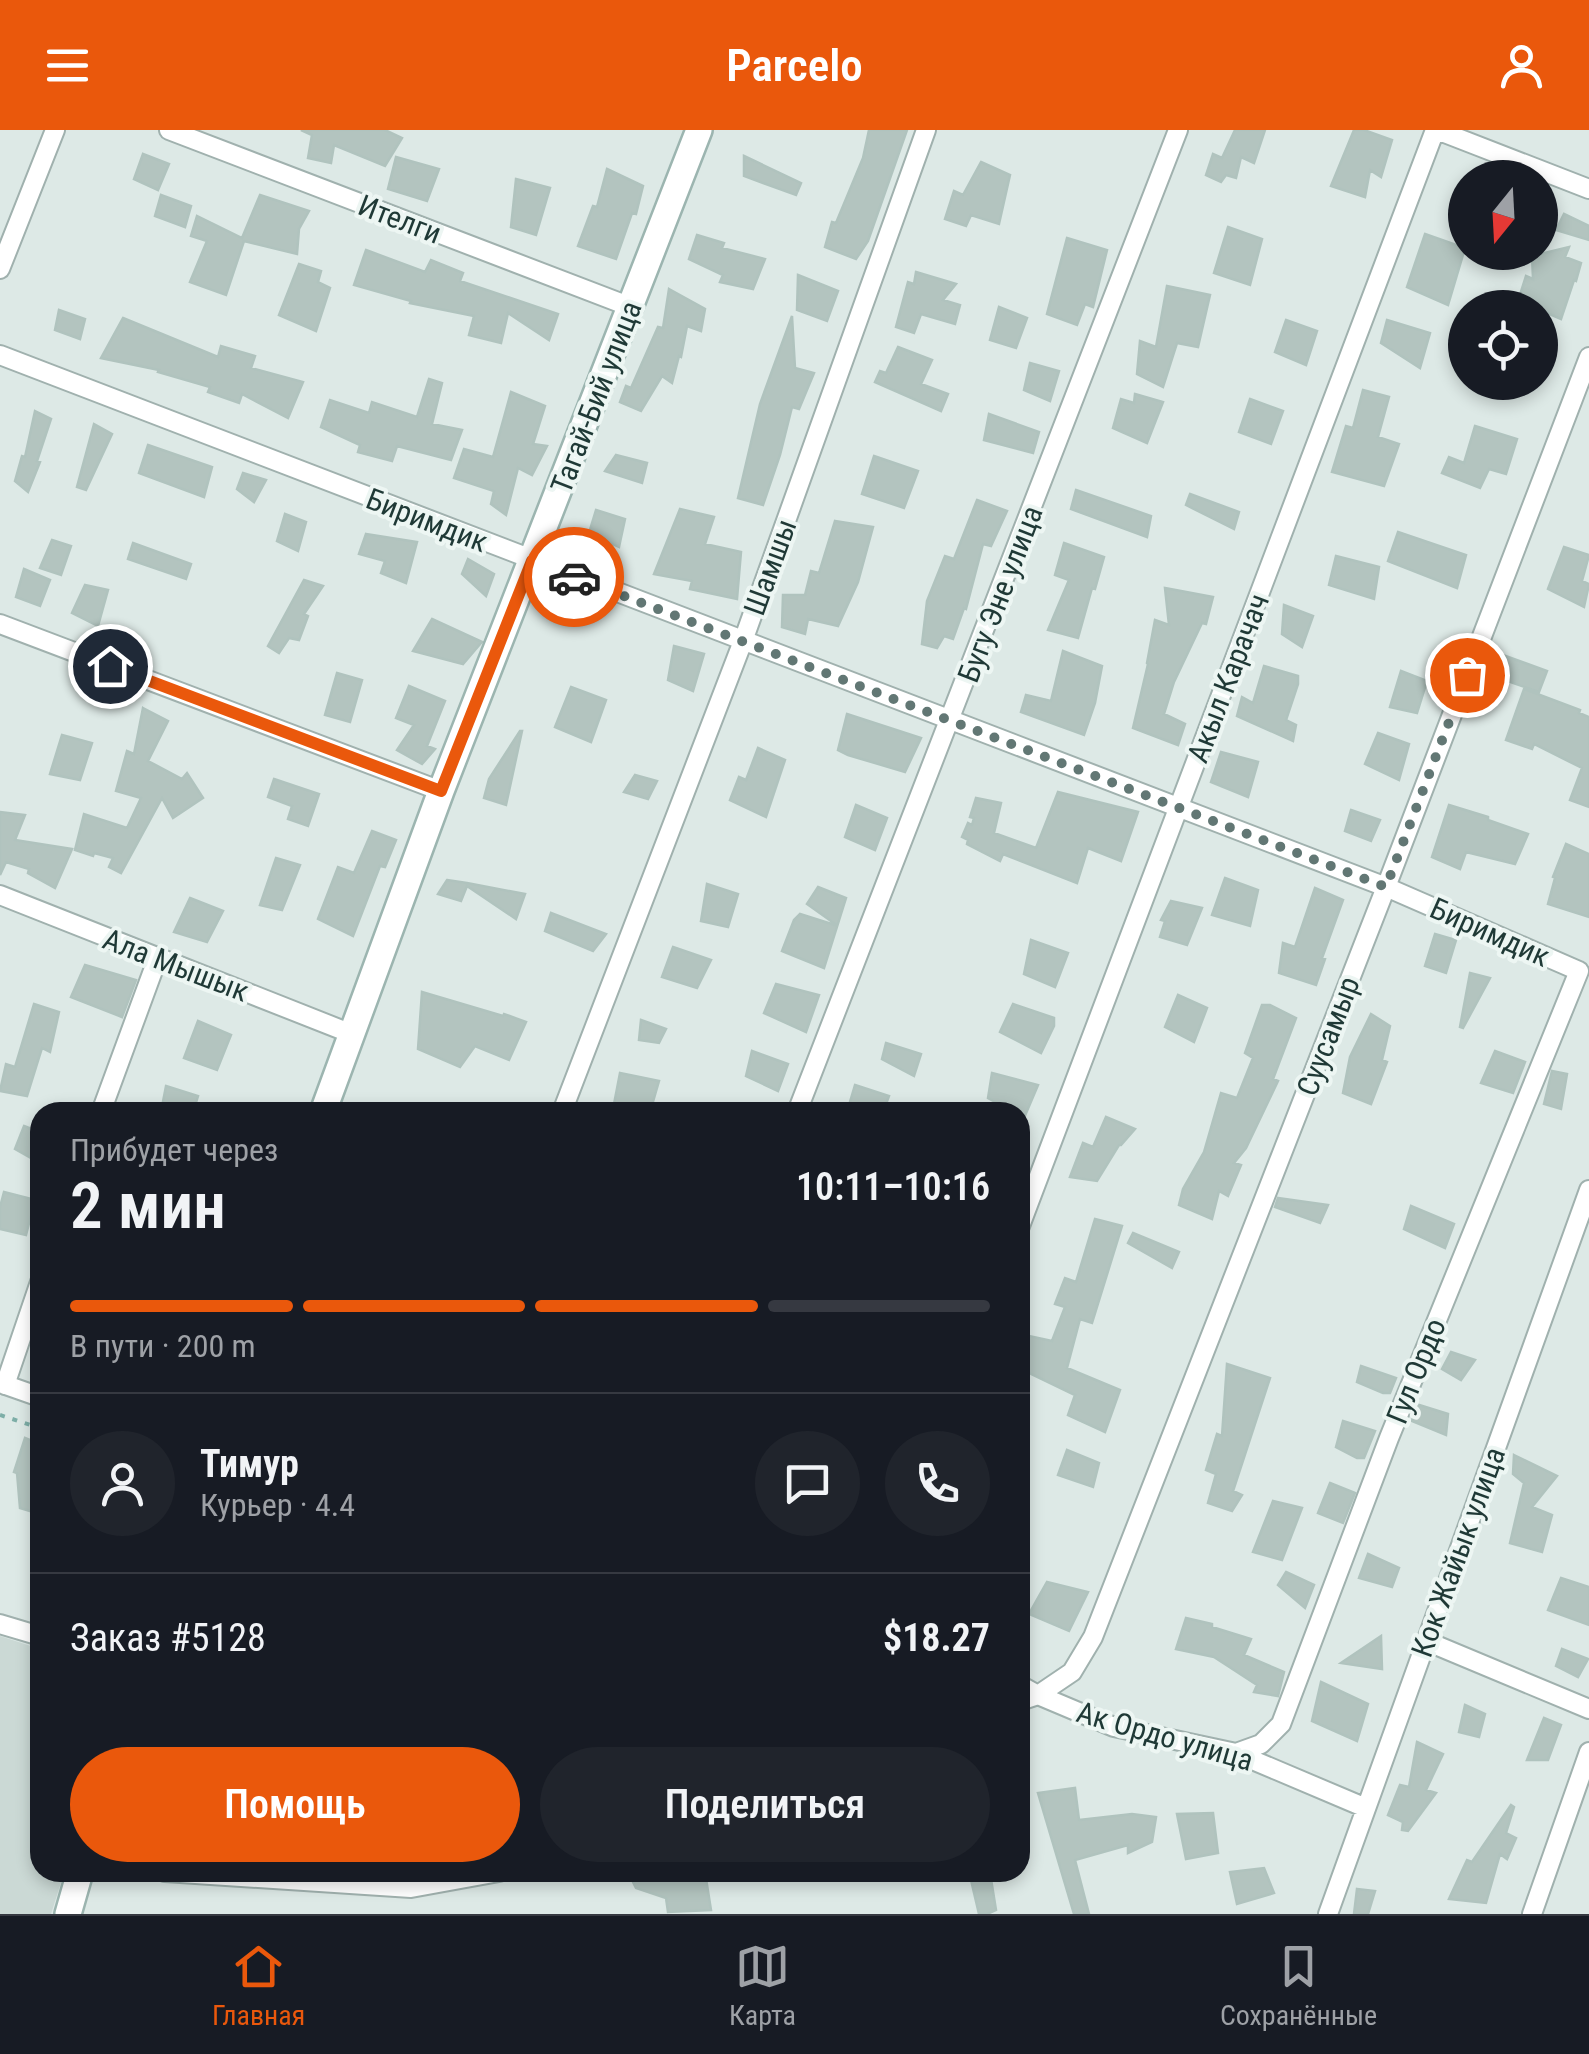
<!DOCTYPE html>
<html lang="ru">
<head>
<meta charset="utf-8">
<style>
  body { margin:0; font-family:"Roboto Condensed",sans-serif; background:#20242c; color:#f1f3f6; height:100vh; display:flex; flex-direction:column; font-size:38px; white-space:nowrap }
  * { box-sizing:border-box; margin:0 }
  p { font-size:32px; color:#9ea1a6 }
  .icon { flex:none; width:55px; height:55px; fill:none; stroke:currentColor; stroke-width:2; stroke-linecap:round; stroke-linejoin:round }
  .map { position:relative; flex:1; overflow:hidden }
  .drawer { position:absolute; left:30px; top:972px; width:1000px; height:780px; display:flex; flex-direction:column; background:#171b24; border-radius:30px; box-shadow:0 5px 15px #0003 }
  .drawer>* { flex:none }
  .needle { width:65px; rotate:198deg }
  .tools { position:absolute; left:1448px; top:30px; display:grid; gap:20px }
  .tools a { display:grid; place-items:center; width:110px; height:110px; border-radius:50%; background:#171b24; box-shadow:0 5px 15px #0003; font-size:50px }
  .pin { position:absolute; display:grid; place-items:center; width:85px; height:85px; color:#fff; margin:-42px; border:5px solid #fff; border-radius:50%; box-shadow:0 2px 10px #0007 }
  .courier { position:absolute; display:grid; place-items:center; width:100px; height:100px; margin:-50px; border:8px solid #ea580c; border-radius:50%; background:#fff; color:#222; box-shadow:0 2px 12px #0007 }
  .overview em { font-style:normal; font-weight:600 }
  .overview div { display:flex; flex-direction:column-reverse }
  .overview { display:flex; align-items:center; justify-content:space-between; height:170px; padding:0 40px }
  h1 { font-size:65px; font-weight:600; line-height:75px }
  .bar { display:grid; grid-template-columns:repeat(4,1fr); gap:15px 10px; align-content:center; height:120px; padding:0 40px }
  .bar i { height:12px; border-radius:8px; background:#363941 }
  .bar .selected { background:#ea580c }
  .bar p { grid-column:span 4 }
  .line { display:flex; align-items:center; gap:25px; padding:0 40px; border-top:2px solid #363941 }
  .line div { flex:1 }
  .round { display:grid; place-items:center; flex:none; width:105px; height:105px; border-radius:52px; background:#20242c }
  .cta { display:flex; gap:20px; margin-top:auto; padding:20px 40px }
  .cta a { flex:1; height:115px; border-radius:60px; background:#ea580c; color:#fff; font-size:40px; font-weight:600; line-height:115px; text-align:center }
  .cta a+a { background:#20242c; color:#f1f3f6 }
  header { display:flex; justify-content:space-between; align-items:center; height:130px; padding:0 40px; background:#ea580c; color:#fff; font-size:45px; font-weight:600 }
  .dock { display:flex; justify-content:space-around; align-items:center; height:140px; border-top:2px solid #363941; background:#171b24; font-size:28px; color:#9ea1a6 }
  .dock a { display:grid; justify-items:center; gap:5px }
  .dock .selected { color:#ea580c }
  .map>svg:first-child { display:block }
  .built { fill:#cbd9d5 }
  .building { fill:#b3c4bf; stroke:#b0c3be; stroke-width:2.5 }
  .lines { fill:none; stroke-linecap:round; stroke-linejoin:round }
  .street-casing { stroke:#a0b1ae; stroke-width:22 }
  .secondary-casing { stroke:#9cb5b0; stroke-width:30 }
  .path { stroke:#7daea7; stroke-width:4; stroke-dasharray:5 8; stroke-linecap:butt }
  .street { stroke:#fff; stroke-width:18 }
  .secondary { stroke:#fff; stroke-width:25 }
  .done { stroke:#627774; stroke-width:10; stroke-dasharray:0 18 }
  .route { stroke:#ea580c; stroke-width:12 }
  .labels { text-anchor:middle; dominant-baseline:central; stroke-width:8; stroke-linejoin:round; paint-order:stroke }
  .street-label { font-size:30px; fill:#1f3936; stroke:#edf6f3 }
</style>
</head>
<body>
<header><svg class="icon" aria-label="menu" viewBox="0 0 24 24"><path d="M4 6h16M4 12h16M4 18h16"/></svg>Parcelo<svg class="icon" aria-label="person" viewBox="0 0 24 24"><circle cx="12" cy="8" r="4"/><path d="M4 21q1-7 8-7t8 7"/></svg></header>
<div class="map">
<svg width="1589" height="1784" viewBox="0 0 1589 1784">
  <rect width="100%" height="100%" fill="#dde9e6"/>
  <path class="built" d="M0,1506l40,13v223l24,1 -13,41h-51z"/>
  <path class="building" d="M301,0h84l17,8 -17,28 -51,-21 -3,18 -23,-5 4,-23z
    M869,0h38l-39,111 -12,18 -31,-12 7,-25 4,1 27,-65z
    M1235,0h30l-11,33 -13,-6 -5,21 -10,-3 -5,7 -15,-7 7,-21 9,4z
    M1354,0h10l28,10 -11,37 -11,-7 -5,27 -34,-11z
    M143,24l26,10 -11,26 -24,-11z
    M744,26l57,27 -5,12 -52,-19z
    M396,27l43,12 -12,32 -39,-12z
    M981,32l29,13 -11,49 -28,-9 -5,11 -21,-7 9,-28 9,4z
    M607,39l36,17 -7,28 -4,-1 -16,46 -38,-13 15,-40 4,1z
    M516,49l34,9 -14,47 -25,-8z
    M161,65l30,11 -6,21 -30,-11z
    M260,65l49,16 -10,18 -2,25 -53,-13 -18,54 -36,-13 17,-41 -16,-5 6,-20 45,22z
    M1564,84l25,12v14l-33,-10z
    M1228,97l34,12 -12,46 -36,-12z
    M1425,104l40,14 -17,57 -41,-18z
    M697,105l27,8 -2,5 43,11 -12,30 -33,-7 3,-7 -34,-16z
    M1067,108l40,12 -14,57 -8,-3 -8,21 -30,-11z
    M1569,117l-4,10 16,6 -5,18 -2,-1 -13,39 -21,-9v-2h-6l-16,-7 8,-25 7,3 -1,-23z
    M366,120l59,22 6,-12 32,13 -3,8 98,33 -9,26 -41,-27 -7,30 -32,-8 5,-19 -64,-13 1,-2 -57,-16z
    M299,134l22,7 -3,11 12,6 -14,43 -37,-16z
    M916,142l40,12 -13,16 17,5 -5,19 -34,-10 -7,19 -18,-6 12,-45 6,2z
    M798,145l40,16 -11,30 -30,-11z
    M1167,156l43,9 -12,52 -21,-4 -14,44 -26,-13 3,-33 16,6z
    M669,159l36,20 -4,22 -14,-5 -6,31 -2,-1 -7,27 -10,-7 -21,35 -21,-9 6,-16 5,2 27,-61 5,1z
    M999,177l28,11 -11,30 -26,-8z
    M59,180l26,9 -5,20 -25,-9z
    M792,186l3,52 19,5 -15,36 -7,-2 -12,48 -17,50 -25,-7 22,-94z
    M123,188l95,39 3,-11 34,10 -4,12 52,14 -15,36 -46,-24 -3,9 -31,-11 2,-5 -52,-15 1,-2 -58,-12z
    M1286,190l31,11 -11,34 -31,-13z
    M1387,190l43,13 -10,35 -39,-25z
    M898,217l34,13 -11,24 27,10 -7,17 -66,-29 5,-11 6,2z
    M1030,233l29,8 -9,30 -26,-11z
    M429,249l13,4 -10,41 30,6 -11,30 -54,-14 -5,15 -34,-9 2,-7 -39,-18 9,-27 39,13 3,-11 45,15z
    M1363,260l26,7 -11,40 21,7 -15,42 -52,-14 14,-46 7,2z
    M511,262l34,14 -12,38 14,2 -15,29 -14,-7 -12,47 -15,-11 3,-13 -40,-13 10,-29 29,8z
    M1135,264l28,8 -16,41 -34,-15 8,-29 13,4z
    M1250,269l33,12 -12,33 -32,-12z
    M35,281l16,8 -14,42 3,1 -12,30 -13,-11 7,-25 3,1z
    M989,284l50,18 -6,21 -49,-13z
    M94,294l18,10 -26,56 -9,-3z
    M1475,296l42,13 -11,35 -17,-5 -9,19 -38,-15 7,-16 15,6z
    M148,315l64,22 -8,30 -65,-24z
    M616,325l31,8 -5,20 -37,-12z
    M874,326l44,15 -14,37 -42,-14z
    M243,343l23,7 -12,22 -17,-13z
    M1076,360l75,26 -4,21 -76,-28z
    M1190,364l49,18 -5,17 -48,-24z
    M977,370l30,11 -16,35 -8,-2 -17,65 -2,-1 -11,31 -9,-3 -7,12 -15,-4 5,-43 18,-45 9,3z
    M680,379l34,8 -9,27 36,8 -4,47 -47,-10 2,-8 -38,-7z
    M596,380l29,9 -6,28 -30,-14z
    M285,384l21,8 -8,29 -21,-10z
    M835,391l38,6 -15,55 -20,44 -30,-7 -3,15 -23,-7 1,-32h22l6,-24 8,2z
    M1398,402l68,23 -9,33 -69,-27z
    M366,404l51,8 -11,41 -25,-10 4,-12 -26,-7z
    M52,410l19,6 -10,29 -21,-7z
    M133,413l58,21 -5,15 -58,-20z
    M1064,413l40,14 -9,32 -3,-1 -14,50 -30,-8 21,-50 -14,-5z
    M1564,417l25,8 -7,26 7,3 -5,23 -36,-18z
    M1336,426l43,11 -5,32 -45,-14z
    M468,429l26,15 -8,22 -24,-22z
    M24,439l26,11 -10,26 -24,-9z
    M304,450l19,6 -19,28 4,2 -9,24 -10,-2 -10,15 -11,-7z
    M85,455l23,5 -10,36 -26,-13z
    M1165,458l48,9 -7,27 -4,-1 -28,59 -10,32 21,10 -7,21 -45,-17 15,-64 -1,-1 8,-43 14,5z
    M1284,475l29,11 -11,31 -20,-13z
    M432,489l50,23 -1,1 -18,21 -50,-13z
    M674,516l30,8 -11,37 -25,-11z
    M1063,521l39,15 -7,37 -11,32 -63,-23 5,-17 25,6z
    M1500,524l47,17 -8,21 -46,-16z
    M1264,536l34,10v8l-12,36 10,5 -3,16 -56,-25 5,-19 11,6z
    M1401,541l26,10 -10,32 -27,-6z
    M337,543l25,7 -12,42 -25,-7z
    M409,556l36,15 -18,45 8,3 -13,15 -25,-14 17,-25 -18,-7z
    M571,557l35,13 -15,42 -36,-15z
    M1524,559l56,21 -1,3 10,4v90l-19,-7 12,-32 -48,-24 -2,5 -26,-9z
    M143,578l25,13 -20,40 34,18 5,-6 16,25 -30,20 -11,-20 -41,75 -12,-6 4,-9 -19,-5 -1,3 -18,-6 9,-36 43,14 14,-30 -25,-7 11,-40 7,3z
    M847,584l74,24 -16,34 -57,-17 -10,-5z
    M520,601h2l-16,74 -22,-7 5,-19z
    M1378,603l31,11 -10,36 -34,-16z
    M62,605l30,8 -12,37 -30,-6z
    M758,618l27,12 -19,57 -36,-17 9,-23 7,3z
    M1221,622l37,10 -10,35 -37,-15z
    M635,645l22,6 -9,18 -24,-7z
    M274,649l45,15 -11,32 -20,-7 4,-13 -24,-9z
    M1058,662l80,20 -17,49 -33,-13 -11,35 -74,-29 -3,7 -33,-17 1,-4 -6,-3 6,-14 4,2 2,-7 -4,-1 6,-19 25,5 -7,30 42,15z
    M856,675l31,13 -12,32 -30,-13z
    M1449,675l39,12v3l40,14 -13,30 -49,-12 -6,17 -28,-12z
    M1351,680l29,10 -9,21 -26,-10z
    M0,682l25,3 -10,25 57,9 -17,39 -27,-15 1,-4 -23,-7 -6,13z
    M372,701l24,9 -11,27 -5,-1 -27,70 -35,-17 20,-52 16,6z
    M1566,714l23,10v63l-41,-13 7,-26 -2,-1z
    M276,728l24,7 -18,45 -22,-5z
    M1225,748l33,12 -8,36 -38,-11z
    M447,750l20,3 58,11 -9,25 -49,-33 -6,15 -23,-7z
    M707,754l31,10 -10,33 -27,-6z
    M818,757l28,11 -22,70 -42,-17 12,-31 6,-6 38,12 -31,-22z
    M1315,758l28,12 -21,58 3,1 -9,26 -37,-12 4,-30 12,4z
    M190,768l33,13 -16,31 -33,-10z
    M1171,771l31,7 -15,37 -27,-8 5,-16 -4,-1z
    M551,783l55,21 -13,17 -48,-20z
    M1435,804l21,6 -10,33 -21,-7z
    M1031,810l37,13 -13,34 -31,-13z
    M673,817l38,13 -14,28 -35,-11z
    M85,835l51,15 -14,37 -51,-20z
    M1470,843l20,5 -27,50 -3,-1z
    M776,854l43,11 -13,37 -42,-19z
    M422,862l81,24 1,-2 22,8 -17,38 -34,-14 -15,21 -42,-18z
    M1178,865l29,13 -13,34 -29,-15z
    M34,874l25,8 -9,40 -8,-4 -15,48 -27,-5 6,-27 9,3z
    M1013,874l41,14v8l-13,27 -41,-21z
    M1262,875h8l26,13 -23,61 5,2 -32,67 -12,15 7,2 -13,31 -9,-5 -7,28 -33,-14 4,-16 21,-37 17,-59 16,5 16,-40 -8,-5z
    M1371,884l19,12 -8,34 5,2 -16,42 -28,-11 7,-36z
    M641,890l25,9 -7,14 -20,-3z
    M198,891l33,14 -14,35 -33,-12z
    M886,913l35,11 -7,22 -32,-17z
    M752,921l36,13 -10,27 -32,-15z
    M1495,921l30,11 -12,31 -32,-10z
    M1552,941l15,3 -6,35 -17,-5z
    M620,943l39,8 -9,31h-8l-28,-8z
    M992,943l46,12 -14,33 -4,-3v-3h-6l-26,-14z
    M855,955l34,11 -6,16h-36z
    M166,956l32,10 -5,16h-32z
    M1106,987l29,12 -14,16h-2l-22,36 -27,-4 13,-34 10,4z
    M24,996l16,6v31l-25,-14z
    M4,1062l31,8 -9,35 -26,-6v-22z
    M1278,1068l50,7 -8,18 -45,-16z
    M1411,1076l43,18 -9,24 -41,-19z
    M1095,1089l27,7 -30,97 -12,-4 -13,49 53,22 -15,42 -37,-17 7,-20 -52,-25 6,-34 23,5 13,-34 -10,-3 10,-26 11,4z
    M1133,1103l46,19 -7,16 -44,-25z
    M1451,1222l24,8 -14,20 -19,-11z
    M1227,1234l43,14 -37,113 9,4 -10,16 -24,-8 8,-29 -10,-4 11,-36 5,2z
    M1361,1236l35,12 -6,15h-7l-26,-11z
    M1416,1274l32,10 -2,21 -34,-14z
    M1343,1291l32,10 -11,27h-7l-21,-11z
    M25,1308l15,6v70l-20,-6 -3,-35 -3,-1z
    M1067,1320l32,13 -6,24 -35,-12z
    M1514,1325l43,21 -25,31 20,8 -10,37 -32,-9 14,-60 -11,-9z
    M1330,1353l25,10 -12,30 -25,-10z
    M1273,1371l29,7 -20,52 -29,-8z
    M1368,1424l31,14 -7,19 -33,-9z
    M1286,1442l28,13 -9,23 -27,-23z
    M1561,1448l28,9v38l-41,-15z
    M1047,1452l41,10 -19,39 -40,-17z
    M1186,1488l26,6v3l39,12 -7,16 40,17 -6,24 -24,-4 3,-7 -43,-28 -38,-8z
    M1381,1506l1,33 -41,-6z
    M1562,1519l26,10 -10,18 -22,-11z
    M1321,1552l47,22 -11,37 -45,-20z
    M1465,1575l20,9 -6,23 -20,-5z
    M1544,1588l17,7 -13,35h-21z
    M1417,1612l26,12 -17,36 10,3 -28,38 -6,-1 1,-8 -15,-7 12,-30 9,2z
    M1075,1658l4,32 53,-6 24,3 -4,25 -24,11v-8l-53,15 14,54h-15l-36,-121z
    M1511,1675l3,2 -8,26 10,5 -9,21 -7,-5 -14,49 -37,-4 18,-39 5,2z
    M1213,1683l5,40 -32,6 -9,-45z
    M1264,1738l10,25 -37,11 -7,-32z
    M628,1742h77l6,38 -43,2 -2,-14 -30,-10z
    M991,1749l5,31 -9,4h-8l-8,-34z
    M1357,1759l18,2 -7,23h-14z"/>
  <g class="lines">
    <defs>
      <path id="street" d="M169,0l462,177
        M1437,0l152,59
        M0,139l55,-139
        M0,225l1386,532 193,84
        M0,494l441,167
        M0,765l352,139
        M101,982l57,-155
        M562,982l181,-471 183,-511
        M797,982l381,-982
        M1020,1096l415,-1096
        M0,1253l40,14
        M5,1255l35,-103
        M0,1494l40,12
        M1426,1511l163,68
        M1020,1555l18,10 76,32 122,26 130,55
        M1020,1571l18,-6 34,-23 21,-35 293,-750 203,-530
        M1236,1623l25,-9 20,-20 108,-286 190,-467
        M165,1742l246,16 88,-16
        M1328,1784l261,-724
        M1532,1784l57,-162"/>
      <path id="secondary" d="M323,982l118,-321 258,-661
        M68,1784l12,-42"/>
    </defs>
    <use href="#street" class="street-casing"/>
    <use href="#secondary" class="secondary-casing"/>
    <path class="path" d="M0,1285l40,13"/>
    <use href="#street" class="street"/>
    <use href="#secondary" class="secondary"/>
  </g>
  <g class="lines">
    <path class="done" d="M574,447l812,310 81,-212"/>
    <path class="route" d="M110,536l331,125 91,-230 42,16"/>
  </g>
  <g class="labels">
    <g class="street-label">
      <text transform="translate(400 89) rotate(21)">Ителги</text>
      <text transform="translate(596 267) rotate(-69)">Тагай-Бий улица</text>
      <text transform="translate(427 390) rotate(21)">Биримдик</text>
      <text transform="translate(770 437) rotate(-70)">Шамшы</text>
      <text transform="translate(1000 464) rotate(-69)">Бугу Эне улица</text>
      <text transform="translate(1228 548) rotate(-69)">Акыл Карачач</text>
      <text transform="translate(1490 802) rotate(24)">Биримдик</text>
      <text transform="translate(176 835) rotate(21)">Ала Мышык</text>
      <text transform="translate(1328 906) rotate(-69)">Суусамыр</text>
      <text transform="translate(1416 1241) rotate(-68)">Гул Ордо</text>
      <text transform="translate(1458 1422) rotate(-70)">Кок Жайык улица</text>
      <text transform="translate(1165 1606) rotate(16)">Ак Ордо улица</text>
    </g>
  </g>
</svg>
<div class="tools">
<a><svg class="needle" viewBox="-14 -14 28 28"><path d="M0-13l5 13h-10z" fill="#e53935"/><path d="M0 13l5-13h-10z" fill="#9ea1a6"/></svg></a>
<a><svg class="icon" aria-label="locate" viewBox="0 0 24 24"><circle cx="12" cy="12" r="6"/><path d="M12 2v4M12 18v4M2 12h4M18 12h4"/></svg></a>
</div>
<div class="pin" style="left:1467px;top:545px;background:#ea580c"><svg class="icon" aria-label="bag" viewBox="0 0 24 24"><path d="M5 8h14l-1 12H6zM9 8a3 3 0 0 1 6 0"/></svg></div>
<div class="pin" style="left:110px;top:536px;background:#1f2937"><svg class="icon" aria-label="home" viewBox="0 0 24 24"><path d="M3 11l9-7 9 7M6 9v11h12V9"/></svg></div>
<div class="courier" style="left:574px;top:447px"><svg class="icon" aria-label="car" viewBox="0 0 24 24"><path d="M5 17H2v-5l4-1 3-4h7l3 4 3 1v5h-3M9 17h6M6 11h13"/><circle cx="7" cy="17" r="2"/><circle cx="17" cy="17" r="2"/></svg></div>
<section class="drawer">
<div class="overview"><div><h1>2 мин</h1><p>Прибудет через</p></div><em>10:11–10:16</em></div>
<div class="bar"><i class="selected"></i><i class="selected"></i><i class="selected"></i><i></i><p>В пути · 200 m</p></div>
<div class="line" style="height:180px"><a class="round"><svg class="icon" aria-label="person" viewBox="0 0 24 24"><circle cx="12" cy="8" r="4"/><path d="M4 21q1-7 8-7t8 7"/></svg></a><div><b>Тимур</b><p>Курьер · 4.4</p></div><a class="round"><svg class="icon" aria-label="chat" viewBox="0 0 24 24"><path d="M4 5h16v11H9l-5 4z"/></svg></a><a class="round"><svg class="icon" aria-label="phone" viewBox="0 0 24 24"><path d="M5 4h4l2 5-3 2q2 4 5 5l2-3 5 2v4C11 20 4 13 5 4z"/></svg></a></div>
<div class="line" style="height:130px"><div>Заказ #5128</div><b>$18.27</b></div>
<div class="cta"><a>Помощь</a><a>Поделиться</a></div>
</section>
</div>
<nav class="dock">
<a class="selected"><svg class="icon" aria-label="home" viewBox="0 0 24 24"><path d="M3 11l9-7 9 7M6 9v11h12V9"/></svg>Главная</a>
<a><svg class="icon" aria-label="map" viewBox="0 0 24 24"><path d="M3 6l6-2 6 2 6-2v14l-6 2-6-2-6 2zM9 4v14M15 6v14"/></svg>Карта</a>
<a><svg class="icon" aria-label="saved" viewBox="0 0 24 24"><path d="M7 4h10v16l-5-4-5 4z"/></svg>Сохранённые</a>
</nav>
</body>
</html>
